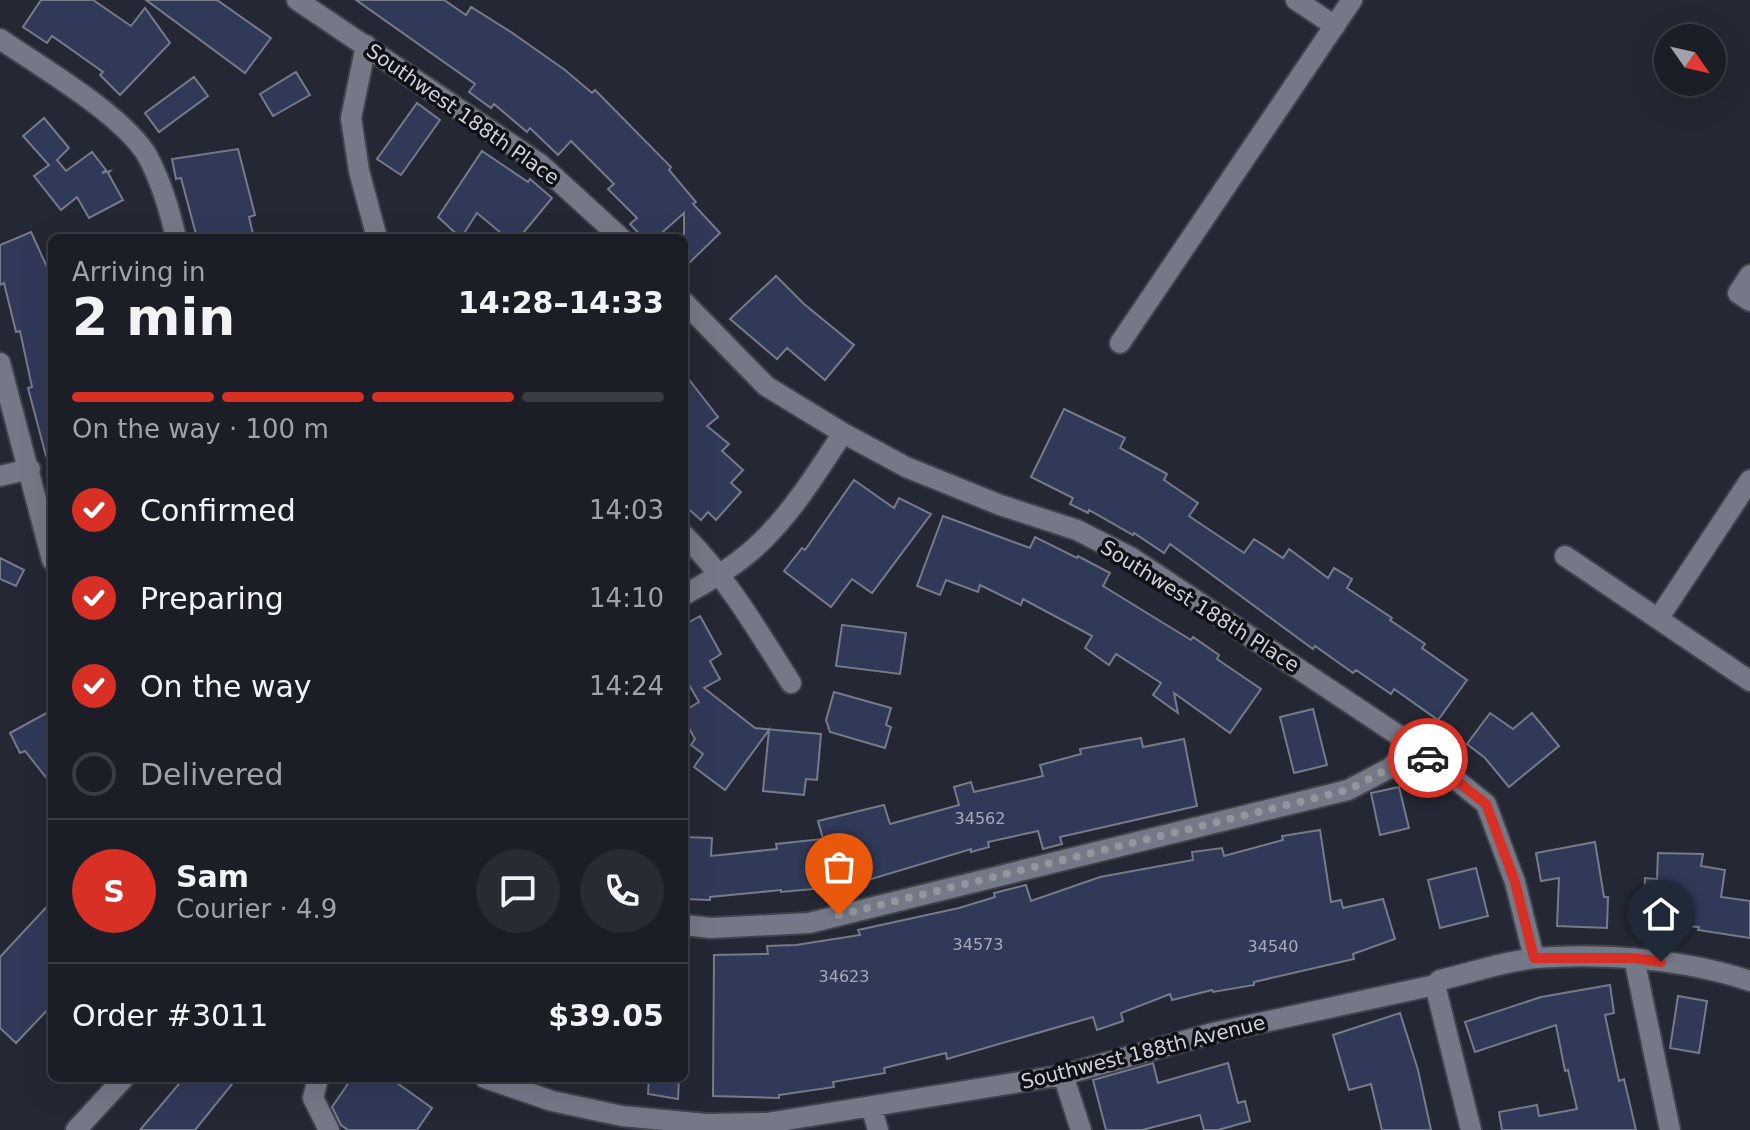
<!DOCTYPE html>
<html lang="en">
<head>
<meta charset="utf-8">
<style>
  body { margin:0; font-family:"DejaVu Sans",sans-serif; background:#282b33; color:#f1f3f6; height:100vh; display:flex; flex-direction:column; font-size:30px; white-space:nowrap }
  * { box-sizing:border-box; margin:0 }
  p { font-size:26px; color:#a0a2a7 }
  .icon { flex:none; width:44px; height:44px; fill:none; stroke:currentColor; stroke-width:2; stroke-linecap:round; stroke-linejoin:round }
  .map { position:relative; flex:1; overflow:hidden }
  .panel { position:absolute; left:48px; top:234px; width:640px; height:848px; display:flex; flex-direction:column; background:#1b1e27; border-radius:12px; box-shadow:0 8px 32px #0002,0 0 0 2px #393c44 }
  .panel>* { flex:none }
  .needle { width:52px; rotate:124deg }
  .tools { position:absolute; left:1654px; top:24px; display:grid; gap:16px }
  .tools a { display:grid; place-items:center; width:72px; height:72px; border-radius:50%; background:#1b1e27; box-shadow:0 8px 32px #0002,0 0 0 2px #393c44; font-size:40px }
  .pin { position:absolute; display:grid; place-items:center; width:68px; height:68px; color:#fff; margin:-82px -34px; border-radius:50% 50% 50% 0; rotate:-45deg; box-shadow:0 0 8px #0007 }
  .pin .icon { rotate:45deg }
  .courier { position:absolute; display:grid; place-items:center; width:80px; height:80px; margin:-40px; border:6px solid #d93025; border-radius:50%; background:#fff; color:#222; box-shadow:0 2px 10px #0007 }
  .headline em { font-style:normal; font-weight:800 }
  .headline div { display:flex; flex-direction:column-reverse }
  .headline { display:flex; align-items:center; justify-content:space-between; height:136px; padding:0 24px }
  h1 { font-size:52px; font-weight:800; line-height:60px }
  .bar { display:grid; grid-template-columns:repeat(4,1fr); gap:12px 8px; align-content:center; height:96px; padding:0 24px }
  .bar i { height:10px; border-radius:6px; background:#393c44 }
  .bar .on { background:#d93025 }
  .bar p { grid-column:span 4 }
  .line { display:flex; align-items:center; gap:20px; padding:0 24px; border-top:2px solid #393c44 }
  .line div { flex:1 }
  .round { display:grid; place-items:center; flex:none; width:84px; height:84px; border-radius:42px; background:#282b33 }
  ol { padding:0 24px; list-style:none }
  li { display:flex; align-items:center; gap:24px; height:88px }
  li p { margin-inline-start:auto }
  li .icon { padding:8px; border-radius:50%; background:#d93025; color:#fff; stroke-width:4 }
  li:last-child { color:#a0a2a7 }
  li i { width:44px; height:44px; border:4px solid #393c44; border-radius:50% }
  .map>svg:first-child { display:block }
  .building { fill:#303958; stroke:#767b89; stroke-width:2 }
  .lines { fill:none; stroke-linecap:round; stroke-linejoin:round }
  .minor-casing { stroke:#40434c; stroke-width:24 }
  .minor { stroke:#757987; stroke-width:20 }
  .done { stroke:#92969f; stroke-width:8; stroke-dasharray:0 14.4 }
  .route { stroke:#d93025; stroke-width:10 }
  .labels { text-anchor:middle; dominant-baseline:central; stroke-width:7; stroke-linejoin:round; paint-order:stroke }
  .number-label { font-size:16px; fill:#a6abb9 }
  .street-label { font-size:20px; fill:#ced1d9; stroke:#0f1116 }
</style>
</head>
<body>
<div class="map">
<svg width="1750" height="1130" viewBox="0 0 1750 1130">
  <rect width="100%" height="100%" fill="#242834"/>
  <path class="building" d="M41,0h52l38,26 14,-18 25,35 -50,52 -20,-20 3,-3 -51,-36 -5,7 -24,-16z
    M146,0h71l54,38 -26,35z
    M356,0h88l22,15 5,-8 40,25 54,38 27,23 3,-3 76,77 -2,3 27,32 -3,2 27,29 -36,35v-55l-28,25h-13l-13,-14 7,-6 -29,-29 6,-5 -43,-43 -13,14 -28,-27 -3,4 -33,-28 -3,4 -22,-16 6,-8z
    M296,72l14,23 -37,21 -13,-22z
    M194,77l14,19 -49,36 -14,-19z
    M417,103l23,17 -39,55 -24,-16z
    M44,118l25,30 -12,12 9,11 26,-19 14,18 -4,3 8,-2 -2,2 15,27 -34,18 -12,-21 -16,13 -27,-34 15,-11 -26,-29z
    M238,149l17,66 -6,2 5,21h-57l-16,-60 -5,1 -4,-20z
    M482,151l46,31 2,-3 22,19 -33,40h-12l-30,-25 -16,25 -23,-21z
    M31,232l21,46v178h-6l-18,-68 4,-1 -12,-56 -4,1 -12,-49 -4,2v-40z
    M776,276l28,28 50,41 -29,35 -38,-32 -10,11 -47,-40z
    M684,373l34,44 -11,9 22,18 -7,7 21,19 -12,13 10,9 -25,28 -8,-8 -7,8 -17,-15z
    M1064,409l61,29 -5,10 47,26 -3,6 34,23 -9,13 55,37 10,-14 29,19 6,-9 39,29 6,-10 18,11 -5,9 45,30 -2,2 35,24 -3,4 45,32 -29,40 -44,-31 -3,5 -35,-24 -3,3 -38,-27 -2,3 -143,-105 -6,9 -30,-20 -1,2 -44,-25 -1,3 -18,-9 3,-6 -42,-21z
    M854,480l40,28 5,-10 32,16 -59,79 -20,-14 -21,28 -47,-36 18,-23 3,2z
    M943,516l87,32 5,-11 42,21 1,-2 32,17 -7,13 88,54 2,-3 26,18 -2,4 44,30 -31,44 -56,-40 4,20 -25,-18 8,-12 -45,-29 -7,11 -24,-17 7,-12 -69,-37 -2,6 -41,-20 -2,7 -32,-12 -6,15 -23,-9z
    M0,558l24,12 -8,16 -16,-7z
    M700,616l21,38 -11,7 10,18 -16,9 51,40 66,6 -4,46 -11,-1 -2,16 -41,-4 6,-61 -44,60 -31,-23 9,-13 -12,-9 4,-6 -11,-20v-8l15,-9 -15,-26v-51z
    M842,625l64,8 -6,41 -64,-8z
    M834,692l57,16 -5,17 5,2 -6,21 -55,-16 -4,-12z
    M1313,709l14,56 -33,8 -14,-56z
    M52,710v75l-27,-34 -5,2 -10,-20z
    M1490,713l23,16 19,-16 27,33 -50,41 -24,-29 -18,-14z
    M1141,738l2,9 41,-8 13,67 -137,31 2,7 -19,5 -5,-18 -50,11 1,5 -18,5v-3l-136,41v-3l-54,5v-2l-71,7v3l-26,-1v-62l28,1 -1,18 66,-7 -1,-5 47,-5 -5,-18 66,-16 6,19 69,-19 -5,-18 17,-5 3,10 69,-16 -3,-11 41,-11 -1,-5z
    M1399,787l10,41 -29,7 -9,-42z
    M1320,830l11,72 10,-2 2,8 40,-9 12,40 -42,15 1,5 -100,23v3l-41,7 -1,-2 -40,10 -2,-6 -49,19 2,8 -26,9 -4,-13 -146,42 -1,-6 -62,15 1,5 -52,9 1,5 -55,8v3l-66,-2 1,-141 54,-1 -1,-8 29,-1 64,-10 -2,-5 101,-22 36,-11 -1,-4 32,-8 5,16 69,-24 93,-17 -1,-8 30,-4 2,8 59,-16 -1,-4z
    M1595,842l9,55h4l-1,31 -50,-2 2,-48 -18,3 -5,-28z
    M1658,853l45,1 -2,12 24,4 -4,27 29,4v37l-52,-8 1,-3 -44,-2 1,-23h-12l1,-24 12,1z
    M1476,868l12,48 -48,12 -12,-48z
    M52,901v104l-36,38 -16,-15v-71z
    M1610,985l4,28 -9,2 14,66 5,-2 12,51h-134l-3,-18 38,-7 2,11 38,-7 -9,-39 -3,1 -9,-46 -81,27 -10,-30 76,-25z
    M1678,996l29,5 -8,52 -29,-5z
    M1400,1013l18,57 13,60h-49l-11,-46 -22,6 -16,-55z
    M1153,1063l5,20 70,-20 10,40 7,-2 5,20 -32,9h-14l-4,-15 -58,15h-36l-13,-50z
    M184,1078h53l-42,52h-55z
    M352,1078h38l42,30 -15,22h-69l-7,-5 -9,-18z
    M649,1078h30l-1,21 -30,-5z"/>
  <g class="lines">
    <defs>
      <path id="minor" d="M297,0l243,164 81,74
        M1296,0l39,26
        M0,39c41,28 125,77 148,118 13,25 22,54 28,81
        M366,45l-15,73 8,53 18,67
        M1750,275l-12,18 12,8
        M684,302l82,84 77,47 63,34 94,38 77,25 55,28 281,187 73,59 29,78 19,76
        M1120,343l232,-343
        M0,363l52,197
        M0,476l30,-7
        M684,535c44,44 74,96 107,148
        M1565,556l185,125
        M684,595c29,-16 58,-33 81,-57 31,-31 54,-69 78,-105
        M1658,619l92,-139
        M684,925l27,3 98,-5 539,-133 42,-22 23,-23
        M1634,958l36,172
        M1435,985l36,145
        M1063,1075l18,55
        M318,1078l-5,20 16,32
        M485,1078l67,23 70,15 84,8 61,-1 296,-48 150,-42 222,-48 5,-5c31,-7 64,-19 96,-22 69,-5 149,1 214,23
        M871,1106l7,24
        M76,1130l48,-52"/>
    </defs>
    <use href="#minor" class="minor-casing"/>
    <use href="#minor" class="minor"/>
  </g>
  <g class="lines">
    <path class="done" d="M839,915l509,-125 42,-22 23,-23 15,13"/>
    <path class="route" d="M1428,758l58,46 29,78 19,76h100l27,4"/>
  </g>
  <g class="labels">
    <g class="number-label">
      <text x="980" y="818">34562</text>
      <text x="978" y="944">34573</text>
      <text x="1273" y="946">34540</text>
      <text x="844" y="976">34623</text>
    </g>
    <g class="street-label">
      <text transform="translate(463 114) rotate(35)">Southwest 188th Place</text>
      <text transform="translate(1200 606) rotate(32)">Southwest 188th Place</text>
      <text transform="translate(1143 1052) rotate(-14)">Southwest 188th Avenue</text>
    </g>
  </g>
</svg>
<div class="tools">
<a><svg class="needle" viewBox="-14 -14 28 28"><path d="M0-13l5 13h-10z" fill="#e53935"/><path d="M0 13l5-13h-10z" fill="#a0a2a7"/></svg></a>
</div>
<div class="pin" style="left:839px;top:915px;background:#ea580c"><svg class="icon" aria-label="bag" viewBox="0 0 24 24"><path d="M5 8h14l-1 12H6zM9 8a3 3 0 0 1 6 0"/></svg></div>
<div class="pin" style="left:1661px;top:962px;background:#1f2937"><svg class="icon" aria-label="home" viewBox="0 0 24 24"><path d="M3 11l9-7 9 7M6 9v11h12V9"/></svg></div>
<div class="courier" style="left:1428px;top:758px"><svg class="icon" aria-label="car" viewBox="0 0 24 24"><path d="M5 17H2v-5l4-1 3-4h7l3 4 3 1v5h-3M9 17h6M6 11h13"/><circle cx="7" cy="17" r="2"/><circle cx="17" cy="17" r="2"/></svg></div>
<section class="panel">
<div class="headline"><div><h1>2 min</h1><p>Arriving in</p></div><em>14:28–14:33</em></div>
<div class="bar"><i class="on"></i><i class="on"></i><i class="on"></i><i></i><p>On the way · 100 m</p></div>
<ol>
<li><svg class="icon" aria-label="check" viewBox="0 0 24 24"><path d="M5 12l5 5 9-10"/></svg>Confirmed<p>14:03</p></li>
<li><svg class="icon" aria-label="check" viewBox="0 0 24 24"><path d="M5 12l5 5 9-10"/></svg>Preparing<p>14:10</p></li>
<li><svg class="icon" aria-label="check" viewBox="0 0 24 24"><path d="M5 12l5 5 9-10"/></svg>On the way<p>14:24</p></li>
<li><i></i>Delivered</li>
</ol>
<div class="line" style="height:144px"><b class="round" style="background:#d93025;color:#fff">S</b><div><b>Sam</b><p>Courier · 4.9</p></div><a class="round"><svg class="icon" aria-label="chat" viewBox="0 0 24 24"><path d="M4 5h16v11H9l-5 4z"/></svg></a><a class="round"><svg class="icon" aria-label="phone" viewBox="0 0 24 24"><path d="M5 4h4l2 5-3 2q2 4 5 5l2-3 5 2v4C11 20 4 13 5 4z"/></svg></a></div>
<div class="line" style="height:104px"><div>Order #3011</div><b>$39.05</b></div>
</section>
</div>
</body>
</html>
